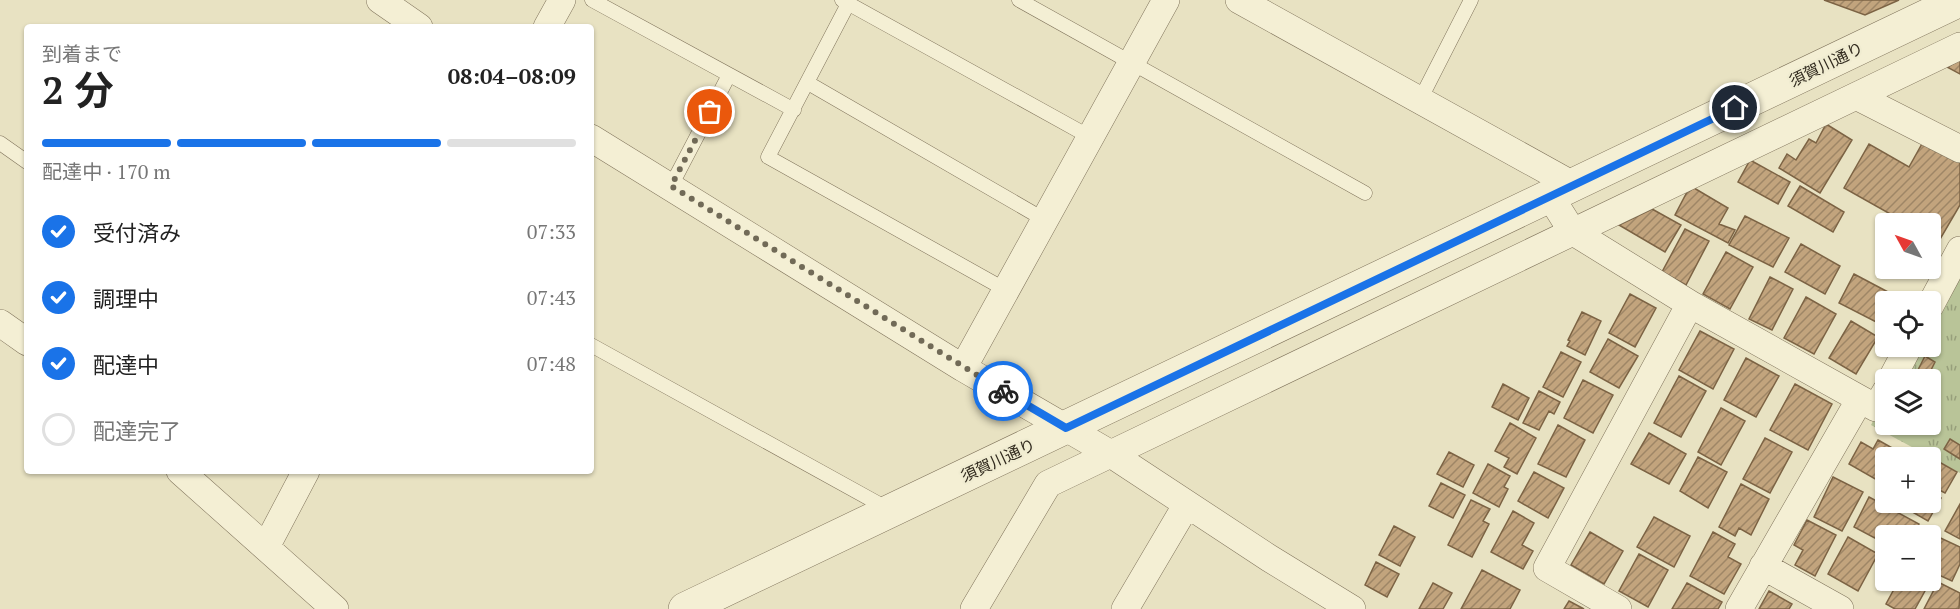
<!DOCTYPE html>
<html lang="ja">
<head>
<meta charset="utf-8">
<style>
  body { margin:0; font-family:"PT Serif","Noto Sans JP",serif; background:#f2f2f2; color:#222; height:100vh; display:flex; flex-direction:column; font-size:22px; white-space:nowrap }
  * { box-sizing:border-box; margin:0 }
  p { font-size:20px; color:#767676 }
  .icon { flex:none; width:33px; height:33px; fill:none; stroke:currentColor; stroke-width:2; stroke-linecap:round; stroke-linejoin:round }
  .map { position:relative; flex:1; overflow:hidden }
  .sheet { position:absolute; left:24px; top:24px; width:570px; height:450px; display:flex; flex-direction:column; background:#fff; border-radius:6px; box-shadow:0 2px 4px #0004 }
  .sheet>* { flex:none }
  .needle { width:39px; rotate:310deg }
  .fabs { position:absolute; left:1875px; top:213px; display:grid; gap:12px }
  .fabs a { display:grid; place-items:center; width:66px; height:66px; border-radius:6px; background:#fff; box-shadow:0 2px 4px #0004; font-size:30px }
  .pin { position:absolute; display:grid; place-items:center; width:51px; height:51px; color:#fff; margin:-26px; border:3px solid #fff; border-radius:50%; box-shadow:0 2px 6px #0007 }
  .courier { position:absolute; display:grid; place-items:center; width:60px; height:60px; margin:-30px; border:4px solid #1a73e8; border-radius:50%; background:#fff; color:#222; box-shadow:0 2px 8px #0007 }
  .summary em { font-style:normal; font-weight:700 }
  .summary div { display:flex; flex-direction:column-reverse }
  .summary { display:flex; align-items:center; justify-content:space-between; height:102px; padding:0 18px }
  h1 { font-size:39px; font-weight:700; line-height:45px }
  .bar { display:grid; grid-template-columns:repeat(4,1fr); gap:9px 6px; align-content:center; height:72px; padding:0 18px }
  .bar i { height:8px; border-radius:4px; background:#e0e0e0 }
  .bar .active { background:#1a73e8 }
  .bar p { grid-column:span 4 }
  ol { padding:0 18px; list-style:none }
  li { display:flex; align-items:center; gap:18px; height:66px }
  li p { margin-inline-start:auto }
  li .icon { padding:6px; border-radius:50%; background:#1a73e8; color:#fff; stroke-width:4 }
  li:last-child { color:#767676 }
  li i { width:33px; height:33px; border:3px solid #e0e0e0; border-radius:50% }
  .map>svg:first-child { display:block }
  .park { fill:url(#park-tufts) }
  .building { fill:url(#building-hatch); stroke:#7c6344; stroke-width:1.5 }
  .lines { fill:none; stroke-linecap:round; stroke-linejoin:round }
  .service-casing { stroke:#80745c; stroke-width:15 }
  .minor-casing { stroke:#80745c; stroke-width:28 }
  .tertiary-casing { stroke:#80745c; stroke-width:34 }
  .service { stroke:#f4efd4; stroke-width:14 }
  .minor { stroke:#f4efd4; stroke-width:27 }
  .tertiary { stroke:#f4efd4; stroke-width:33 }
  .done { stroke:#716a57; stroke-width:6; stroke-dasharray:0 10.8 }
  .route { stroke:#1a73e8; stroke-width:8 }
  .labels { text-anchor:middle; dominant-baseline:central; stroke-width:4.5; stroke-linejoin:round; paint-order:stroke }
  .street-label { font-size:16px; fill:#312a1e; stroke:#f0ecd1 }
</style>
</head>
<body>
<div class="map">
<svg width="1960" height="609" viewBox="0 0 1960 609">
  <defs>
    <pattern id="park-tufts" width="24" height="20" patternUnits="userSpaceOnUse" patternTransform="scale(1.5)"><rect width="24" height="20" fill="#b9c498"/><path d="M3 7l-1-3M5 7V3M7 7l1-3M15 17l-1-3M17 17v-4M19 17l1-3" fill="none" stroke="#979f7b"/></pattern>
    <pattern id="building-hatch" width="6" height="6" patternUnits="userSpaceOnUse" patternTransform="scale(1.5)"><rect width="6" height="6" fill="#c2a47d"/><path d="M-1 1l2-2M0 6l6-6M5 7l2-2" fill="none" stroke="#9e8666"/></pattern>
  </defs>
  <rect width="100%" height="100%" fill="#e8e2c2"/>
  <path class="park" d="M1960,272v201l-89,-48 14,-27 1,26h44v-44l-35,-1 17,-32 18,-1 1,-35z"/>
  <path class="building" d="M1824,0h75l-34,15z
    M1960,60v14l-13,-7z
    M1826,124l26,16 -32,53 -41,-25 8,-14 9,6 13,-21 7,4z
    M1923,142l37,21v42l-21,36 -9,-5v-12h-22l-64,-36 25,-44 40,23z
    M1750,160l40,22 -12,22 -40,-22z
    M1800,186l44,26 -11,20 -45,-26z
    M1694,188l34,20 -9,16 16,6 -7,13 -53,-28 12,-23z
    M1652,209l29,16 -16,27 -46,-27z
    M1745,216l44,22 -16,29 -44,-22z
    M1685,229l24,12 -23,44 -24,-13z
    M1801,244l39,22 -15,28 -40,-22z
    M1726,252l27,15 -23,42 -27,-15z
    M1854,274l34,18 -1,4 10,6h-11v25l-47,-24z
    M1770,277l23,12 -21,41 -23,-11z
    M1630,294l26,14 -21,39 -26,-14z
    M1806,297l30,17 -22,40 -30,-16z
    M1582,312l19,9 -16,34 -18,-9 3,-5 -2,-1z
    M1851,321l27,16 -22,37 -27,-16z
    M1700,331l34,18 -21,40 -34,-19z
    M1608,339l30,17 -19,32 -29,-16z
    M1561,352l20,10 -18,35 -20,-10z
    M1925,356l10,6 -9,18h-8l-4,-2z
    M1746,358l33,18 -23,41 -32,-17z
    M1679,376l27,15 -25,46 -27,-14z
    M1583,380l30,15 -20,38 -29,-15z
    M1503,384l26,14 -11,22 -26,-13z
    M1795,384l37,20 -24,46 -38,-20z
    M1539,391l21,11 -6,12 -5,-3 -10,19 -16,-7z
    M1721,408l24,13 -24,44 -23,-13z
    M1510,423l26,15 -19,36 -13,-7 5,-9 -14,-7z
    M1558,425l27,15 -19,37 -28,-13z
    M1649,433l37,21 -17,30 -38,-20z
    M1765,438l27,14 -22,41 -27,-14z
    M1950,439l10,6v14l-16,-10z
    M1878,440l25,14 -2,4h-15v24l-8,-4 -1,2 -28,-16 12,-22 12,7z
    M1918,450l39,22 -12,21 -15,-8v-27h-16z
    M1449,452l25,13 -11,22 -26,-13z
    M1698,457l29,15 -19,36 -28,-17z
    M1488,464l22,12 -6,11 4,2 -9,18 -26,-14z
    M1534,472l30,16 -16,30 -30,-17z
    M1833,477l30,15 -21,39 -28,-14z
    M1441,483l24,12 -12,23 -24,-12z
    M1741,484l28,15 -18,36 -12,-7 -4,8 -16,-9z
    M1930,492l11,6 -13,23 -33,-19h35z
    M1869,497l50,27 -6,12h-27v8l-32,-17z
    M1471,500l19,9 -7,12 6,3 -17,33 -24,-12z
    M1960,504v35l-15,-8z
    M1513,511l21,12 -12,22 11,6 -10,18 -32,-17z
    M1654,517l36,19 -16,31 -37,-20z
    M1807,520l29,15 -21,41 -20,-11 8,-15 -9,-5z
    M1394,526l21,11 -15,29 -21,-11z
    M1590,532l33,19 -19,33 -33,-19z
    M1713,532l22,12 -7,13 13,7 -17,30 -34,-18z
    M1932,534l28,13v17l-8,17 -22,-10z
    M1848,537l30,17 -20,37 -30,-17z
    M1639,554l29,16 -20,37 -29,-16z
    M1376,562l23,12 -12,23 -22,-12z
    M1482,570l38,20 -10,19h-49z
    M1899,580h32l-16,29h-20l-9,-5z
    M1938,582l22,11 -1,16h-35z
    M1433,583l19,10 -9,16h-24z
    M1687,583l35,19 -4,7h-46z
    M1769,591l23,13 -3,5h-30z
    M1569,601l15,8h-20z"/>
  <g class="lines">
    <defs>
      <path id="service" d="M592,0l202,110
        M842,0l248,137
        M1019,0l346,193
        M848,4l-80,153 238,133
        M808,83l237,137
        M1420,100l51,-100
        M0,143l27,19
        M671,186l58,-111
        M591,345l299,165"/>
      <path id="minor" d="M380,0l39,27
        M1239,0l334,185
        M547,27l15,-27
        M1858,97l102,52
        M591,138l372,230 148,86 158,104 83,51
        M1550,196l22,35 118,73 170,95
        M1930,306l30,-56
        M0,323l27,19
        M963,368l203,-368
        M1891,380l18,-34
        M180,471l155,138
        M266,547l40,-76
        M1763,566l77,43
        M974,609l74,-125 912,-438
        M1125,609l62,-105
        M1618,609l-71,-41 143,-264
        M1739,609l121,-210 16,9 10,-17"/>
      <path id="tertiary" d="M685,609l1275,-609"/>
    </defs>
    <use href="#service" class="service-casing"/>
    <use href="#minor" class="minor-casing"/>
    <use href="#tertiary" class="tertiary-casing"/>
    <use href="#service" class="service"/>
    <use href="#minor" class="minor"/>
    <use href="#tertiary" class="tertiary"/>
  </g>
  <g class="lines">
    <path class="done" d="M710,112l-39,74 332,205"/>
    <path class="route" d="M1003,391l63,37 669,-320"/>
  </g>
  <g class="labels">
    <g class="street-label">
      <text transform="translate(1826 64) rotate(-26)">須賀川通り</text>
      <text transform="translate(998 460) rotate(-25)">須賀川通り</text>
    </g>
  </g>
</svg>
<div class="fabs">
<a><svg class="needle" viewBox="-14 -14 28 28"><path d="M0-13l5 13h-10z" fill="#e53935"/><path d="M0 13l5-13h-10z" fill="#767676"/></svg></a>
<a><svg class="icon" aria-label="locate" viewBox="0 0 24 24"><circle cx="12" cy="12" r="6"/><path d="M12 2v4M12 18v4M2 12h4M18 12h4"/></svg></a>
<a><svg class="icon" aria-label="layers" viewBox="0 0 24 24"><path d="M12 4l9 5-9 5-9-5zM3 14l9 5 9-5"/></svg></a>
<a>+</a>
<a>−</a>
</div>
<div class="pin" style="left:710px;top:112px;background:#ea580c"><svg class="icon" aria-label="bag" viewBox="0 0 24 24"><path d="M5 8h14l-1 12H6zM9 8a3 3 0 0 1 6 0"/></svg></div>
<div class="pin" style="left:1735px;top:108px;background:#1f2937"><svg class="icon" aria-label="home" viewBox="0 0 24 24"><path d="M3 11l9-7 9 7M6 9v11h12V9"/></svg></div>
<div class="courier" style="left:1003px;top:391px"><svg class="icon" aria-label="bike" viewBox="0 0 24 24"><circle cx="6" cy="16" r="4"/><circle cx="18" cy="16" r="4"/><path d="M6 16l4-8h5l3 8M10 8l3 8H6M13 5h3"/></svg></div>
<section class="sheet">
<div class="summary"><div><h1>2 分</h1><p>到着まで</p></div><em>08:04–08:09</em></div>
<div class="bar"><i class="active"></i><i class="active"></i><i class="active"></i><i></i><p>配達中 · 170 m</p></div>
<ol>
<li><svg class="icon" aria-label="check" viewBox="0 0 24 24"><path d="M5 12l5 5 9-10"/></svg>受付済み<p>07:33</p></li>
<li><svg class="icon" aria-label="check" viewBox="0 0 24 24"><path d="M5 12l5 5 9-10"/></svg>調理中<p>07:43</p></li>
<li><svg class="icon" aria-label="check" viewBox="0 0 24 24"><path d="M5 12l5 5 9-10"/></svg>配達中<p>07:48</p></li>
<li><i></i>配達完了</li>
</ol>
</section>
</div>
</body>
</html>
